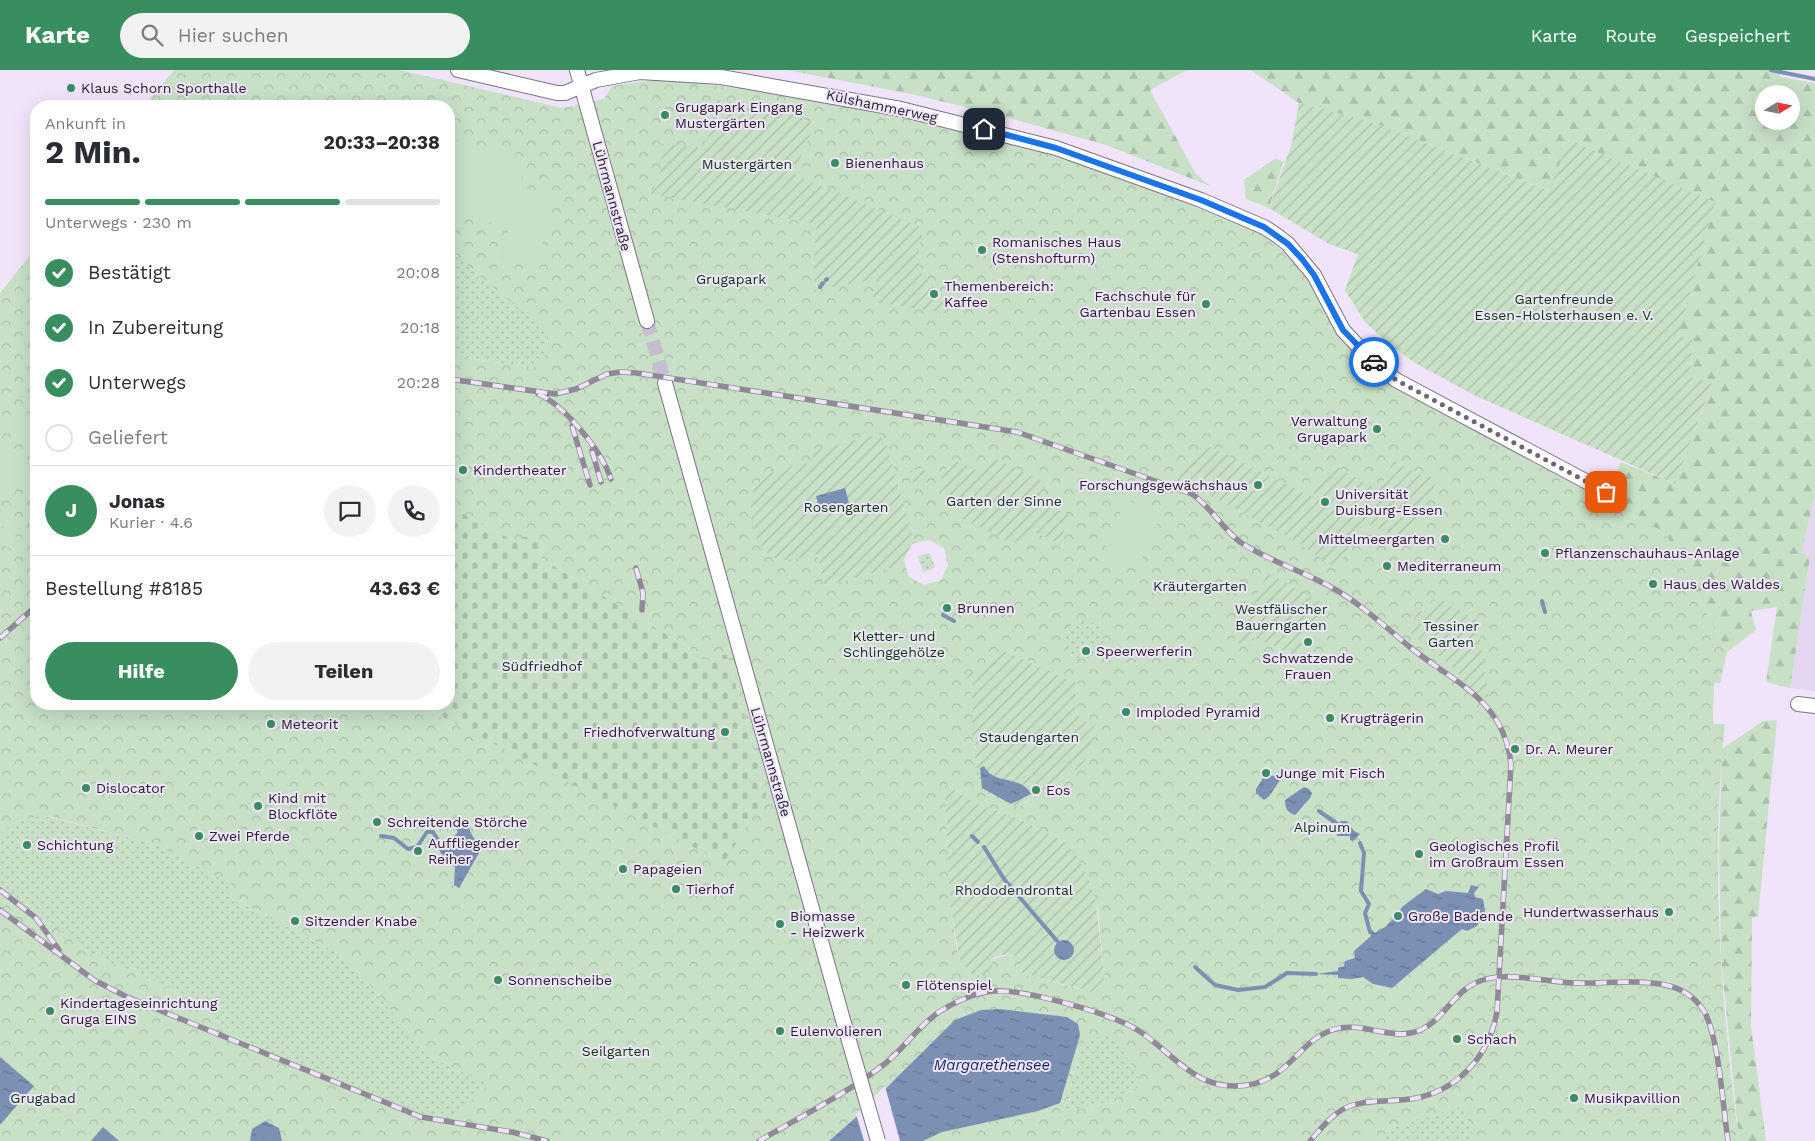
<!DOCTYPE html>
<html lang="de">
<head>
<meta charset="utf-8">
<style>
  body { margin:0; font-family:"Work Sans",sans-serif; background:#f2f2f3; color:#2b2b33; height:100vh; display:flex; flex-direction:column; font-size:19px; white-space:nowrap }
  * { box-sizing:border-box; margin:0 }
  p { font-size:16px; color:#7c7c81 }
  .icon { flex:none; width:28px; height:28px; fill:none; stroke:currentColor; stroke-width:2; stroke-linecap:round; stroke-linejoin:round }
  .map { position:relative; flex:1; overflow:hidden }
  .sheet { position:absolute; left:30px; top:30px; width:425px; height:610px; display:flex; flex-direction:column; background:#fff; border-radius:20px; box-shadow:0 5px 20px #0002 }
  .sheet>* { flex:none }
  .needle { width:32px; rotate:80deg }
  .tools { position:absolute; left:1755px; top:15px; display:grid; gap:10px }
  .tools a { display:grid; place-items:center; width:45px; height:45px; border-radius:50%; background:#fff; box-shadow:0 5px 20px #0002; font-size:25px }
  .pin { position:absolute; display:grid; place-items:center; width:42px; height:42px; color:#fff; margin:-21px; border-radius:10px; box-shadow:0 2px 8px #0006 }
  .courier { position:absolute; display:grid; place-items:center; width:50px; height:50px; margin:-25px; border:4px solid #1a73e8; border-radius:50%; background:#fff; color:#222; box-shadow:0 1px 6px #0007 }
  .headline em { font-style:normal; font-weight:700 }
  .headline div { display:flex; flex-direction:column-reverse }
  .headline { display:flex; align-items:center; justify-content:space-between; height:85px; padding:0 15px }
  h1 { font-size:32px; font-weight:700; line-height:38px }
  .bar { display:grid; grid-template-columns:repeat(4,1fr); gap:8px 5px; align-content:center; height:60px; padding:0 15px }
  .bar i { height:6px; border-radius:4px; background:#e1e1e2 }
  .bar .on { background:#398e60 }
  .bar p { grid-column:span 4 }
  .line { display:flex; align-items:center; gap:12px; padding:0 15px; border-top:1px solid #e1e1e2 }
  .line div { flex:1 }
  .round { display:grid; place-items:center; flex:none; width:52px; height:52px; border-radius:26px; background:#f2f2f3 }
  ol { padding:0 15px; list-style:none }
  li { display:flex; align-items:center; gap:15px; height:55px }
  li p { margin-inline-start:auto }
  li .icon { padding:5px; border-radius:50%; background:#398e60; color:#fff; stroke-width:4 }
  li:last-child { color:#7c7c81 }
  li i { width:28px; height:28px; border:2px solid #e1e1e2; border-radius:50% }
  .cta { display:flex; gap:10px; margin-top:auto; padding:10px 15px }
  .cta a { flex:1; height:58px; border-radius:30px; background:#398e60; color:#fff; font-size:20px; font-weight:700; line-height:58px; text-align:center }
  .cta a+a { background:#f2f2f3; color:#2b2b33 }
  header { display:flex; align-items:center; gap:30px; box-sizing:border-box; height:70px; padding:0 25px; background:#398e60; color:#fff }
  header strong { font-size:24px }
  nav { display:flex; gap:28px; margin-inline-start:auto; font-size:18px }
  .search { width:350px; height:45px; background:#f2f2f3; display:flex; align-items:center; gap:12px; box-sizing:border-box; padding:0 18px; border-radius:28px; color:#7c7c81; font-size:19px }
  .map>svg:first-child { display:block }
  .built { fill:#e4d5f1 }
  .grass { fill:url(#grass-dots) }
  .forest { fill:url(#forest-firs); fill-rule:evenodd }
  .cemetery { fill:url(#cemetery-stones) }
  .park { fill:url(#park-crowns); fill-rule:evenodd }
  .garden { fill:url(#garden-furrows) }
  .pitch { fill:#c7e0c6 }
  .water { fill:url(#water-ripples) }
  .pier { fill:#efe4f9 }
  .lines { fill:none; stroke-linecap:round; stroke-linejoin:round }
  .stream { stroke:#7c90b3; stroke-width:4 }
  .minor-tunnel { stroke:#c7bdd0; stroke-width:14; stroke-dasharray:14 7; stroke-linecap:butt }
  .minor-casing { stroke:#7c7285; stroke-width:16 }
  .minor { stroke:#fff; stroke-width:14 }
  .rail-casing { stroke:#918998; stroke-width:5.5 }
  .rail { stroke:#efe4f9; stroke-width:4; stroke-dasharray:11; stroke-linecap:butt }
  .minor-bridge-casing { stroke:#7c7285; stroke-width:16; stroke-linecap:butt }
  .minor-bridge { stroke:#fff; stroke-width:14 }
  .done { stroke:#6d6773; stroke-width:5; stroke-dasharray:0 9 }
  .route { stroke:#1a73e8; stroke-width:6 }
  .poi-dot { fill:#398e60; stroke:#efe4f9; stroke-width:2 }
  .labels { text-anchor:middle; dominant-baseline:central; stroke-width:4; stroke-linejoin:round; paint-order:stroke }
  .poi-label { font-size:14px; fill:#27232b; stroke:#efe4f9; text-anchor:start }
  .street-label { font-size:14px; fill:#27232b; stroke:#efe4f9 }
  .park-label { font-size:14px; fill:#07380c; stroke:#efe4f9 }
  .water-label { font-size:15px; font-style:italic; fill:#0f2754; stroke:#efe4f9 }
</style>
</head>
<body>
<header>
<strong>Karte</strong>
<div class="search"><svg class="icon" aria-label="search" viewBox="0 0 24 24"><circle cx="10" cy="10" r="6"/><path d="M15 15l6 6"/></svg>Hier suchen</div>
<nav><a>Karte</a><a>Route</a><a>Gespeichert</a></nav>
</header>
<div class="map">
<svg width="1815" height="1071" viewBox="0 0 1815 1071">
  <defs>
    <pattern id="grass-dots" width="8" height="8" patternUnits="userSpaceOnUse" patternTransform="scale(1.25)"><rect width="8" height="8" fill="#c7e0c6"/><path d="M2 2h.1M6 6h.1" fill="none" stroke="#abc0aa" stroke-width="1.8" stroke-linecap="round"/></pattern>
    <pattern id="forest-firs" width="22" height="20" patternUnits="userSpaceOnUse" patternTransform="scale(1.25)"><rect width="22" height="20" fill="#c7e0c6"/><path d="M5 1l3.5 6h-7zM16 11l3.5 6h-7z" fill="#abc0aa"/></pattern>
    <pattern id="cemetery-stones" width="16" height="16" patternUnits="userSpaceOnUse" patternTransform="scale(1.25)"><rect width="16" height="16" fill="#c7e0c6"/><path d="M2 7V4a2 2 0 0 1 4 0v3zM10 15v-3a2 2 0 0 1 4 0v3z" fill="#abc0aa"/></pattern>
    <pattern id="park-crowns" width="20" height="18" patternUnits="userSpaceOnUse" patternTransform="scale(1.25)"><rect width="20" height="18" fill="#c7e0c6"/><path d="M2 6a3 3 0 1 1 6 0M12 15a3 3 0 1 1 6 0" fill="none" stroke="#abc0aa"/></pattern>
    <pattern id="garden-furrows" width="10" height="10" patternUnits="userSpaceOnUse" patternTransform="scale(1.25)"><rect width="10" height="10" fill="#c7e0c6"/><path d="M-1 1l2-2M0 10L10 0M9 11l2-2" fill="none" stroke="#abc0aa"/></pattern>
    <pattern id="water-ripples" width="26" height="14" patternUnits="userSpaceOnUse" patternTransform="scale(1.25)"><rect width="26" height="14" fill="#7c90b3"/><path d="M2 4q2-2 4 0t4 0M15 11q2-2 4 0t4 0" fill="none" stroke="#667592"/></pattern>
  </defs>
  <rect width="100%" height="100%" fill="#efe4f9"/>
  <path class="built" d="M1815,425v196l-25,-3 20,-130 -9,-5z"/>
  <path class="grass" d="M449,180l100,83 -5,26 -10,10 -85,-14z
    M930,483l5,15 -12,4 -5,-16z
    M1064 569a20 20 0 1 1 40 0a20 20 0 1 1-40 0Z
    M45,746l112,29 76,39 -6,11 120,63 83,99 59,27 -38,37 -26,-4 -181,-76 -69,-50 -82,-36 -93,-68v-52c11,-13 28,-20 45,-19z
    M1114,963l27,48 -2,6 -39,18 -37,7 20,-71z
    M1462,1036l6,3 -5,8 7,5 4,13 -3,6h-94l12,-12z"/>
  <path class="forest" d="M787,0h400l-37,20 46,84 14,12 -104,-41 -97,-27 -93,-23z
    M1251,0h530l-1,7 35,6v412l-14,58 9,4 -20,131 -24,-6 11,-75 -26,4 5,19 -29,22 -62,-119 -60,-32 16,-39 54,22 37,-99 -21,-8 1,-37 -14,-4 -109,-196 -19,51 -178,-69 -73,-19zM1764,24h27v27h-27z
    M1276,88l7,4 -14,46 -23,-9 -2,-19z
    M1777,650l-19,197 -6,1 -1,108 15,115h-27l-18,-185 -2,-106 3,-101 41,-28z"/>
  <path class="cemetery" d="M449,436l70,38 4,-7c12,-3 17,2 22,12l-4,9 169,103 5,-6h12l40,139 -43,70 -307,-160h32z"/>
  <path class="park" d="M174,0h226l162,38 42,-9 8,-13 40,-6 32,1 108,15 119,22 86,21 72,21 188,70 44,36 41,73 25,26 134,80 164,88 62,119 -7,31h-6l-1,41h12c-15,138 -4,280 14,417h-268l3,-6 -6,-9 2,-4 -7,-5 5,-8 -6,-3 -73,23 -12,12h-454l19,-9 133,-82 5,-15 -217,76 -34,30h-829v-254l93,68 82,36 69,50 181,76 26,4 37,-37 -58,-27 -83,-99 -120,-63 5,-11 -75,-39 -105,-28 -12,-1 -18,3 -12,7 -10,9v-542l36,-45v456h381l307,159 43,-69 -40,-139h-12l-5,6 -169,-103 4,-9c-5,-10 -10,-15 -22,-12l-4,7 -70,-38v-151l84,14 3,-11h8l5,-24 -100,-84v-144h-305zM879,364l7,9 29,100 14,-3 15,8 4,17 -7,15 -17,5 -15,-8 -4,-13 -80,22 -8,-32 -32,6 -9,-89 38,-10 -2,-10zM950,389l30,13 67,11 -8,18 19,42 -29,-14 -67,-9 7,-16 -31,-15zM1323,534l-26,52 -45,-19zM1081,550c36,1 25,51 -9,36 -12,-14 -9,-31 9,-36zM1004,581l74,33c-5,18 -7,30 11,40 5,3 7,3 9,8l-15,33 -63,41 -4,-1 -42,-55h2l-4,-19 4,-42zM947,715l27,17 47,18 42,21 27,42 8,27 7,72 -23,8 -60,-17 -1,-16c-22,-6 -32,5 -48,19l-13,-15 -4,-17 -6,-40 -5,-117zM1114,964l27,47 -2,6 -39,18 -37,7 20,-71z"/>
  <path class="garden" d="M716,29l77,14 22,12 -22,49 130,54 -5,29 4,21 5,-1 25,37 -80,-12 5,-23 -62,11 -1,-39 3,-27 -166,-30 9,-20 2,-30 41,4 7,-16 -8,-4z
    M1299,33l73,19 177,69 20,-51 146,62 -37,134 14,4 -1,37 21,7 -37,100 -199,-88 -61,-33 -26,-19 -24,-22 -20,-32 13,-36 -29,-10 -60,-36 23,-65z
    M879,364l7,9 29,100 -3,1 -8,15 1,5 -80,22 -8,-32c-13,3 -29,9 -42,4 -26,-10 -34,-67 -9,-82 13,-9 33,-11 48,-15l-3,-10z
    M1209,376l103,51 19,-33 47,26 16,-29 31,16 1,-2 11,5 -31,63 -43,-22 -26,48 -43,-29 -123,-65z
    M950,388l30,14 4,-8 12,-5 51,24 -8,18 32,15 -13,27 -29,-13 -4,8 -12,5 -51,-24 7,-15 -32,-15z
    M924,397l3,12 -14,4 -3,-12z
    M1268,503l56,31 -27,52 -45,-19 -4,10 -13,-6z
    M1432,529l5,3 5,-2 35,20 12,78c-12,-1 -28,-17 -32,-27l-48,-40 9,-21 7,3z
    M1004,581l74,33c-5,18 -6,30 11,40 5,3 7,3 9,8l-15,33 -64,41h-6l-32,-16 -7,-40 2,-1c0,-5 -3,-10 -4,-16 -1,-16 4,-24 -2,-42l6,-2 -10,-12z
    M947,715l27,17 47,18 42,21 15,17 12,25 6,19 9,80 -3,5 -10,5 -70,-19 -1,-15c-10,-4 -19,-5 -29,1v13l-19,4 -13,-15 -10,-57 -5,-117z"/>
  <path class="pitch" d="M453,70l74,18 -7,29 35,9 -18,71 -35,-9 7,-31 -60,-13v-54z
    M16,341l20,5v24l-26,-6z
    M0,382l33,9 -2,7 5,2v24l-36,-10z
    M1126,429l35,16 -23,53 -9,-4 -4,10 -20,-9 5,-11 -7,-3z
    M3,444l25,7 -4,12 -24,-7z
    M0,462l22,6 -3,12 -19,-5z
    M1456,964l12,11 -16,9 -8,-6z"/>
  <path class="water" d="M845,418l4,15 -29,9 -4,-16z
    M984,696c10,20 36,8 47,28l-20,10 -29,-16 -2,-20z
    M1265,705l10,1 5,4c-5,7 -9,16 -16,20l-8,-7v-4z
    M1304,717l5,2 3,4 -2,5 -15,17c-8,-3 -10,-7 -10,-15z
    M463,749l5,3c2,12 5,17 15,24l-24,42 -5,-3 1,-18c-8,-7 -19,-15 -17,-27l8,4 12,-12 -3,-5z
    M1341,751h6l7,10 6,3 -7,7 -3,-1v-4h-13l-1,-8z
    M1471,815l8,2 -5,6 1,4 8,2 2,12 -8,15 -10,5 -5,-2 -70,59 -19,-4 -10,-7 -11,2 -14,-1v-3l-22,-1 22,-3v-3l6,-2 1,-5 10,-3 -1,-7 17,-15 -1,-4 2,-2 3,3 10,-6 13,-13 4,-7 24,-18 12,5 8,-3 22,2z
    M1054 880a10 10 0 1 1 20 0a10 10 0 1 1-20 0Z
    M1000,939l67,8 11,7 2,11 -20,68 -22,8 -96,21 -19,9h-94l34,-30 92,-91 26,-10z
    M0,987l34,29 -34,39z
    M265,1051l14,7 3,13h-32l2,-12z
    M103,1057l16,14h-28z"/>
  <path class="pier" d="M885,1016l15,55h-36l-8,-27z"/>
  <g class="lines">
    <path class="stream" d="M1771,0l44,9
      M826,210l1,-1
      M820,217l3,-4
      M1542,531l3,11
      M947,538l-4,7 11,6
      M1319,741l21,15
      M381,766l13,2 14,11 9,-2 10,-15h6l5,8
      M972,766l6,6
      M1360,773l4,10 -3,38 8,13 -4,9 5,19
      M984,777l20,32 54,63
      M1195,897l20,18 23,5 27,-3 22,-14 29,1"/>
    <path class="minor-tunnel" d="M647,251l18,62"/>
    <defs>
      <path id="minor" d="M458,0l99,23h8l31,-13 44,-8 81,5 180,32 155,39 145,52 63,27 11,7 13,10 26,31 29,55 26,28 27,22 210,112
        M577,0l70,251
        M665,313l180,644
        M1798,634l17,2"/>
    </defs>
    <use href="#minor" class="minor-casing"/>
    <use href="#minor" class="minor"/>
    <defs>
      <path id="rail" d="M449,309l106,15 21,-5 31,-15 14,-2 16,1 380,59 175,62c19,13 30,34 48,48 27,18 60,28 89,44 30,16 55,40 82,62 44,35 93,52 100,116l-14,247c-7,45 -41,82 -87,88 -20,3 -41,0 -60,7 -18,7 -28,22 -40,35
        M538,324c27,11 64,58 73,85
        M572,356l18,59
        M592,381l9,31
        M636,498l7,25 -1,17
        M0,568l36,-32
        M0,820l36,28 23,32
        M0,840l94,70 33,17 294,120 91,15 35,9
        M759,1071c41,-24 85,-46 123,-75 21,-16 35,-39 57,-54 16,-10 36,-20 56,-21 29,-2 119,23 144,40 37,24 57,62 109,54 42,-7 50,-43 84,-55 28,-10 55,10 83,2 29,-9 37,-41 65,-51 26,-10 67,1 95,2 30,1 61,-4 90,2 16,3 30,12 39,26 15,26 19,97 24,130"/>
    </defs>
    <use href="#rail" class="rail-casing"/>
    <use href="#rail" class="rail"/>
    <defs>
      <path id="minor-bridge" d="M845,957l33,114"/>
    </defs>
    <use href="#minor-bridge" class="minor-bridge-casing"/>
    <use href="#minor-bridge" class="minor-bridge"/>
  </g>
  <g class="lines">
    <path class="done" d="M1374,292l22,18 210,112"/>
    <path class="route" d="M984,59l72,19 145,52 63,27 24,17 14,15 12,16 29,55 31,32"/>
  </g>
  <g class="poi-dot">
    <circle cx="71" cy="18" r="5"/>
    <circle cx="665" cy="45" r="5"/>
    <circle cx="835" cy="93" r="5"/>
    <circle cx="982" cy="180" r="5"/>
    <circle cx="934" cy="224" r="5"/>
    <circle cx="1206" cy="234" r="5"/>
    <circle cx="1377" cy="359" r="5"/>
    <circle cx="463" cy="400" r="5"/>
    <circle cx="1258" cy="415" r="5"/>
    <circle cx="1325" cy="432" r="5"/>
    <circle cx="1445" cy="469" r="5"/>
    <circle cx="1545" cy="483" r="5"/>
    <circle cx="1387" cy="496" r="5"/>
    <circle cx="1653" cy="514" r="5"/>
    <circle cx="947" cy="538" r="5"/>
    <circle cx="1308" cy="572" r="5"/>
    <circle cx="1086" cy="581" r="5"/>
    <circle cx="1126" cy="642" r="5"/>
    <circle cx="1330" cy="648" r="5"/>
    <circle cx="271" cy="654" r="5"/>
    <circle cx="725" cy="662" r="5"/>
    <circle cx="1515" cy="679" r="5"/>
    <circle cx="1266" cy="703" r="5"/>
    <circle cx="86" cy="718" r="5"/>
    <circle cx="1036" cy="720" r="5"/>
    <circle cx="258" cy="736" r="5"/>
    <circle cx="377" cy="752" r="5"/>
    <circle cx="199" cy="766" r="5"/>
    <circle cx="27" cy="775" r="5"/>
    <circle cx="418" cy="781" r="5"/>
    <circle cx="1419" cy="784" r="5"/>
    <circle cx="623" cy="799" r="5"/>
    <circle cx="676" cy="819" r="5"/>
    <circle cx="1669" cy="842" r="5"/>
    <circle cx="1398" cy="846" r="5"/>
    <circle cx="295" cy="851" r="5"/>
    <circle cx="780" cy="854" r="5"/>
    <circle cx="498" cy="910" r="5"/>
    <circle cx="906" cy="915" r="5"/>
    <circle cx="50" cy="941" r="5"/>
    <circle cx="780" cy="961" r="5"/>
    <circle cx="1457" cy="969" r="5"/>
    <circle cx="1574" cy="1028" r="5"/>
  </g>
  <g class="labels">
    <g class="poi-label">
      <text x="81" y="18">Klaus Schorn Sporthalle</text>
      <text x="675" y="37">Grugapark Eingang<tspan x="675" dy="16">Mustergärten</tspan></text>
      <text x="845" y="93">Bienenhaus</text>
      <text x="992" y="172">Romanisches Haus<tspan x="992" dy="16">(Stenshofturm)</tspan></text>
      <text x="944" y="216">Themenbereich:<tspan x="944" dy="16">Kaffee</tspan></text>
      <text x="1196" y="226" text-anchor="end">Fachschule für<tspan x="1196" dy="16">Gartenbau Essen</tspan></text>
      <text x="1367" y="351" text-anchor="end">Verwaltung<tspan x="1367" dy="16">Grugapark</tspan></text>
      <text x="473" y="400">Kindertheater</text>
      <text x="1248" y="415" text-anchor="end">Forschungsgewächshaus</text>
      <text x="1335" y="424">Universität<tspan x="1335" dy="16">Duisburg-Essen</tspan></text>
      <text x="1435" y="469" text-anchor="end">Mittelmeergarten</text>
      <text x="1555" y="483">Pflanzenschauhaus-Anlage</text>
      <text x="1397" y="496">Mediterraneum</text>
      <text x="1663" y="514">Haus des Waldes</text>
      <text x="957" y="538">Brunnen</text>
      <text x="1096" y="581">Speerwerferin</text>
      <text x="1308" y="588" text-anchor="middle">Schwatzende<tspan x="1308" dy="16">Frauen</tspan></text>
      <text x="1136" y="642">Imploded Pyramid</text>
      <text x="1340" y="648">Krugträgerin</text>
      <text x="281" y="654">Meteorit</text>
      <text x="715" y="662" text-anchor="end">Friedhofverwaltung</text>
      <text x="1525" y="679">Dr. A. Meurer</text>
      <text x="1276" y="703">Junge mit Fisch</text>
      <text x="96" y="718">Dislocator</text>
      <text x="1046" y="720">Eos</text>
      <text x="268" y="728">Kind mit<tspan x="268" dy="16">Blockflöte</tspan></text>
      <text x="387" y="752">Schreitende Störche</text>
      <text x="209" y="766">Zwei Pferde</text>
      <text x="428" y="773">Auffliegender<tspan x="428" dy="16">Reiher</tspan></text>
      <text x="37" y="775">Schichtung</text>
      <text x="1429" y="776">Geologisches Profil<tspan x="1429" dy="16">im Großraum Essen</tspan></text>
      <text x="633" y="799">Papageien</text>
      <text x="686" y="819">Tierhof</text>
      <text x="1659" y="842" text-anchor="end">Hundertwasserhaus</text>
      <text x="790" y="846">Biomasse<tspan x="790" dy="16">- Heizwerk</tspan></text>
      <text x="1408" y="846">Große Badende</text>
      <text x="305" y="851">Sitzender Knabe</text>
      <text x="508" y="910">Sonnenscheibe</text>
      <text x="916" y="915">Flötenspiel</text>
      <text x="60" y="933">Kindertageseinrichtung<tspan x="60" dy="16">Gruga EINS</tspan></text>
      <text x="790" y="961">Eulenvolieren</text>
      <text x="1467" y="969">Schach</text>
      <text x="1584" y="1028">Musikpavillion</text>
    </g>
    <g class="street-label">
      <text transform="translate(882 36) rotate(12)">Külshammerweg</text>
      <text transform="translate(612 126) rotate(75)">Lührmannstraße</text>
      <text transform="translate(771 692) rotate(74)">Lührmannstraße</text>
    </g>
    <g class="park-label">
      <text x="747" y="94">Mustergärten</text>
      <text x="731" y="209">Grugapark</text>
      <text x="1564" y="229">Gartenfreunde<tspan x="1564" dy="16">Essen-Holsterhausen e. V.</tspan></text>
      <text x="1004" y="431">Garten der Sinne</text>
      <text x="846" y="437">Rosengarten</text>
      <text x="1200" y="516">Kräutergarten</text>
      <text x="1281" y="539">Westfälischer<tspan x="1281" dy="16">Bauerngarten</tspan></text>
      <text x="1451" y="556">Tessiner<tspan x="1451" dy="16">Garten</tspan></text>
      <text x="894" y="566">Kletter- und<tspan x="894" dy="16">Schlinggehölze</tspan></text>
      <text x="542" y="596">Südfriedhof</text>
      <text x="1029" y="667">Staudengarten</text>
      <text x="1322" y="757">Alpinum</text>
      <text x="1014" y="820">Rhododendrontal</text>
      <text x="616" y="981">Seilgarten</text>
      <text x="43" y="1028">Grugabad</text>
    </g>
    <g class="water-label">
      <text x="992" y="995">Margarethensee</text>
    </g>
  </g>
</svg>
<div class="tools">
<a><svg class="needle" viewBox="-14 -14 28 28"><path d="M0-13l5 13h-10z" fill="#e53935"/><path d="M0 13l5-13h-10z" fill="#7c7c81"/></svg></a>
</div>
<div class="pin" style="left:1606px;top:422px;background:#ea580c"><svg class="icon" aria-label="bag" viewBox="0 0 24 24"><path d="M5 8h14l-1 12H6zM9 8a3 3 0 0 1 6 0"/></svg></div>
<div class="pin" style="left:984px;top:59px;background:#1f2937"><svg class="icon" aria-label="home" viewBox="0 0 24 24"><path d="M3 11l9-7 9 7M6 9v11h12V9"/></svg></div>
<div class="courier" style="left:1374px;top:292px"><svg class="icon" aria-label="car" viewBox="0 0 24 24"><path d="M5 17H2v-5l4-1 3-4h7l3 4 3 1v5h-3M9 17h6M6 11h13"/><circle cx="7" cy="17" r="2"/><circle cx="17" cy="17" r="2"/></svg></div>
<section class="sheet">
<div class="headline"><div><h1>2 Min.</h1><p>Ankunft in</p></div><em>20:33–20:38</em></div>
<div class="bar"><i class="on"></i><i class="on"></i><i class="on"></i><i></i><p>Unterwegs · 230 m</p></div>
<ol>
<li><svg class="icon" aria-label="check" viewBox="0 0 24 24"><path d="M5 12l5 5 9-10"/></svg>Bestätigt<p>20:08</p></li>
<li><svg class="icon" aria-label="check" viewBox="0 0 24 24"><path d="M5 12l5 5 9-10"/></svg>In Zubereitung<p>20:18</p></li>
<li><svg class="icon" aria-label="check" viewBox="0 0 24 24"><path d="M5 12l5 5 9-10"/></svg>Unterwegs<p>20:28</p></li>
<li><i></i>Geliefert</li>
</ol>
<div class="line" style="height:90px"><b class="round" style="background:#398e60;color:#fff">J</b><div><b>Jonas</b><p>Kurier · 4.6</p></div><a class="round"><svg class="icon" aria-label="chat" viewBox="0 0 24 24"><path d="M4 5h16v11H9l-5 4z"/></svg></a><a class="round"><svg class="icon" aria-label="phone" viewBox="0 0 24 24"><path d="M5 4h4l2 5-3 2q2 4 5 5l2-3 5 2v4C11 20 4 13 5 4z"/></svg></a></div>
<div class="line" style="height:65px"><div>Bestellung #8185</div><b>43.63 €</b></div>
<div class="cta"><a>Hilfe</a><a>Teilen</a></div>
</section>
</div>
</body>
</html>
